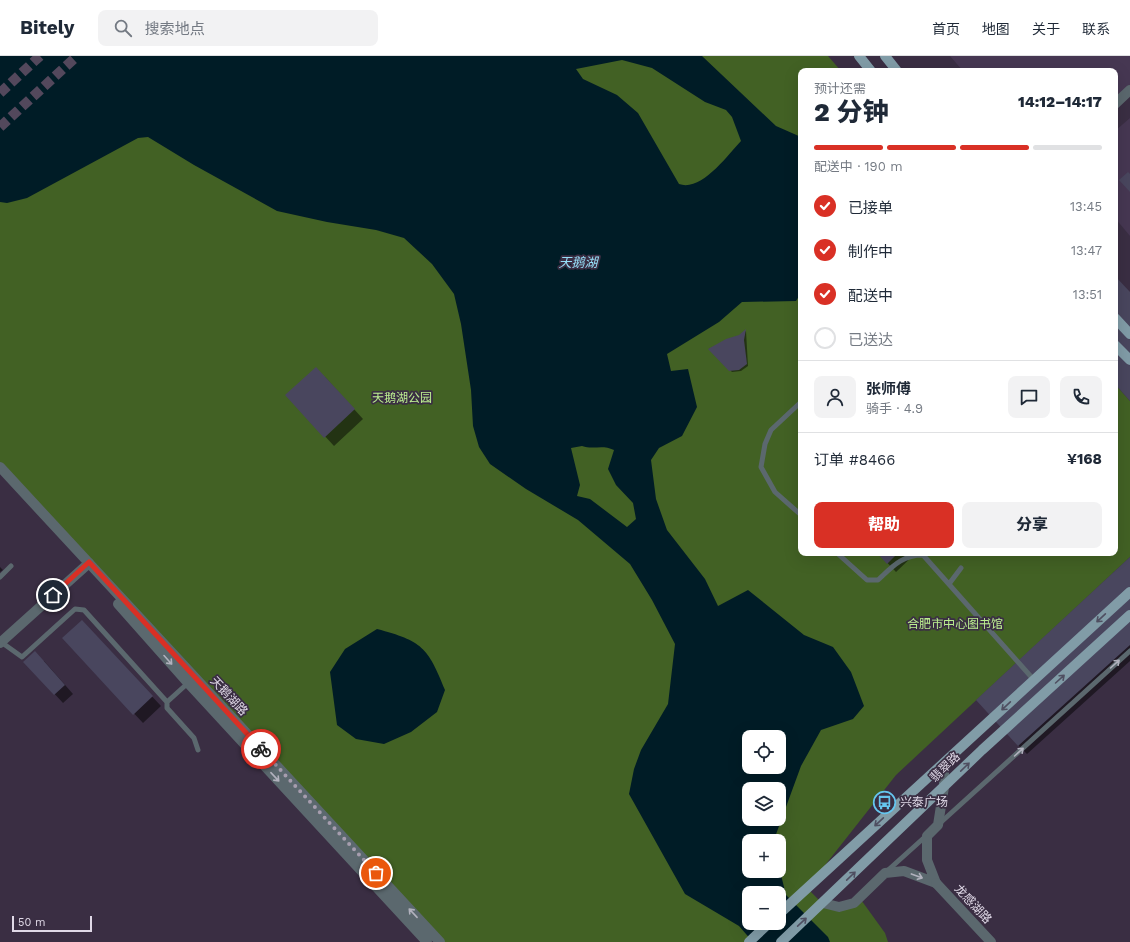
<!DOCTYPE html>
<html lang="zh">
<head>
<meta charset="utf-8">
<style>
  body { margin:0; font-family:"Work Sans","Noto Sans SC",sans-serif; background:#f2f2f3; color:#1f2937; height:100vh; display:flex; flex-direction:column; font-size:15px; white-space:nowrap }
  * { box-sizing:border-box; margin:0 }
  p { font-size:13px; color:#747a83 }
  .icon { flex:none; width:22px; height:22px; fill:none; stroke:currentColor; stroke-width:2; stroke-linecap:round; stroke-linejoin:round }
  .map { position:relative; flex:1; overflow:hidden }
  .details { position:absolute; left:798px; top:12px; width:320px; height:488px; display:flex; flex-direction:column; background:#fff; border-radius:8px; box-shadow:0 4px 16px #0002 }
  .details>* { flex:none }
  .buttons { position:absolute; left:742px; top:674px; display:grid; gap:8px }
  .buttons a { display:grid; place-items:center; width:44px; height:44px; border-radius:8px; background:#fff; box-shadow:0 4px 16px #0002; font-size:20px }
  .scale { position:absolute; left:12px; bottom:10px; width:80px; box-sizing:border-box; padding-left:4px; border:2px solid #e0d9e7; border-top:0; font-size:11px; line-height:14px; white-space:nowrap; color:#e0d9e7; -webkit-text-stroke:3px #3a2e43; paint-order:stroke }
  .pin { position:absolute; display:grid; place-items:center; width:34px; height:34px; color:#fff; margin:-17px; border:2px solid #fff; border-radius:50%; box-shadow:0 1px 4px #0007 }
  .courier { position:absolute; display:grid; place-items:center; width:40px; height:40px; margin:-20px; border:3px solid #d93025; border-radius:50%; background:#fff; color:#222; box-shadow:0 1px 5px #0007 }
  .head em { font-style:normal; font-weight:800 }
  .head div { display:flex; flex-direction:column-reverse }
  .head { display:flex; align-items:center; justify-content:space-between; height:68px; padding:0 16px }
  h1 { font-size:26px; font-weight:800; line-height:30px }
  .bar { display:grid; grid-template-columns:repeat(4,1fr); gap:6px 4px; align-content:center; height:48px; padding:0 16px }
  .bar i { height:5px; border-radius:3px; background:#e0e1e3 }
  .bar .on { background:#d93025 }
  .bar p { grid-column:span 4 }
  .line { display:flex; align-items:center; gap:10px; padding:0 16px; border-top:1px solid #e0e1e3 }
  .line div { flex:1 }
  .round { display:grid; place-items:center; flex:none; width:42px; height:42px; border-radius:8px; background:#f2f2f3 }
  ol { padding:0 16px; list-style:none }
  li { display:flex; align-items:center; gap:12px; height:44px }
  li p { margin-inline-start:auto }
  li .icon { padding:4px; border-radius:50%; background:#d93025; color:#fff; stroke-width:4 }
  li:last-child { color:#747a83 }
  li i { width:22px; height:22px; border:2px solid #e0e1e3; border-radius:50% }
  .primary-button { display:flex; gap:8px; margin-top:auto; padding:8px 16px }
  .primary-button a { flex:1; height:46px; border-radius:8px; background:#d93025; color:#fff; font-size:16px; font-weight:800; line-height:46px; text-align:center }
  .primary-button a+a { background:#f2f2f3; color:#1f2937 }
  header { display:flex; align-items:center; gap:24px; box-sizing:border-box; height:56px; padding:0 20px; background:#fff; border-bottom:1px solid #e0e1e3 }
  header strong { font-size:19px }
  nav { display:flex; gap:22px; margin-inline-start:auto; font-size:14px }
  .search { width:280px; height:36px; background:#f2f2f3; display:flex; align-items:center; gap:10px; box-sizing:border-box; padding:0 14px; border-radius:8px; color:#747a83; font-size:15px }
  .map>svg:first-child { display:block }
  .built { fill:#463752 }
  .green { fill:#426124; fill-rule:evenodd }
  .water { fill:#001c26; fill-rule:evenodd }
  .shadow { fill:#0007 }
  .building { fill:#49465e }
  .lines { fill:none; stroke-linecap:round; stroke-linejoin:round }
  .primary-tunnel { stroke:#53485c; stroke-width:10; stroke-dasharray:10 5; stroke-linecap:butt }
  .service { stroke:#5b686e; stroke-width:5 }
  .minor { stroke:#5b686e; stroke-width:10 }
  .tertiary { stroke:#5b686e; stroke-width:10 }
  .primary { stroke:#819ca7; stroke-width:10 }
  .oneway { stroke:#4f4f61 }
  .oneway2 { stroke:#b1b1bd }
  .done { stroke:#a69dae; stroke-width:4; stroke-dasharray:0 7.2 }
  .route { stroke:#d93025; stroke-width:5 }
  .labels { text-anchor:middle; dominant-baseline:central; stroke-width:3.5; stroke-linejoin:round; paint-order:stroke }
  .park-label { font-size:12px; fill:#bcef90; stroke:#3a2e43 }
  .street-label { font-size:12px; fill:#e0d9e7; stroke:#3a2e43 }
  .poi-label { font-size:12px; fill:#e0d9e7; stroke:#3a2e43; text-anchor:start }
  .water-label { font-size:13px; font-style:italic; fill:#96dff8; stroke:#3a2e43 }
</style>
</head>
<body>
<header>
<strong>Bitely</strong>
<div class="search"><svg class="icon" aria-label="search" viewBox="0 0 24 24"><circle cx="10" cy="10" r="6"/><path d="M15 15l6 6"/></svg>搜索地点</div>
<nav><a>首页</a><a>地图</a><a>关于</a><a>联系</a></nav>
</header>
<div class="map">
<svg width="1130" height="886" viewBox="0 0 1130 886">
  <rect width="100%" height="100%" fill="#3a2e43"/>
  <path class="built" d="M950,0h180v34l-15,14v-33h-152z
    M1130,62v118l-15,-18v-87z"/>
  <path class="green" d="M0,0h828l13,15h-40v482h314v-169l15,17v156l-234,218 -89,113 15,15 17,4 20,-10 26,36 3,9h-448l-440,-475zM749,681h30v30h-30zM749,733h30v30h-30zM749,785h30v30h-30zM749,837h30v30h-30z"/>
  <path class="water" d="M0,0h702l74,70 25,11v156l-5,8 -54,1 -23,20 -52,32 4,17 17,-2 9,38 -15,29 -23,12 -8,12 5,39 11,31 38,49 13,27 30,-16 56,45 29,12 18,25 13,34 -11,13 -32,11 -20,36 -26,71v4h-26v30h30v-4l7,28 42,42 2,5h-77l-14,-16 -54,-32 -56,-100 5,-25 7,-19 27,-46 7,-60 -23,-44 -22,-36 -52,-44 -52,-31 -36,-25 -11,-17 -6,-21 -2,-36 -10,-66 -7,-30 -22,-30 -28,-26 -28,-8 -49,-8 -50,-11 -83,-46 -46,-28 -10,1 -111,60 -20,5 -7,-1zM622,4l30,8 53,34 21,8 6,7 9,24c-14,15 -40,51 -62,43l-41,-71 -21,-18 -34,-16 -7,-10zM582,390c12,4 20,-2 32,4l-6,19 8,16 17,18 3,16 -9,8 -37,-28 -13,-3 3,-11 -9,-37zM749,681h30v30h-30zM749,733h30v30h-30zM749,837h30v30h-30z
    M377,573c45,12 51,18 68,61l-8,22 -26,20 -27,12 -28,-5 -19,-14 -7,-53 15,-23z"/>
  <path class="shadow" d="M746,275l2,35 -7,5 -9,1 -23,-23 31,-13z
    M325,321l38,42 -29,27 -47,-51z
    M878,497h38l-20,19z
    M1130,502v103l-103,93 -9,-9z
    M0,511l3,3 -3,2z
    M90,574l71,76 -18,17 -80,-85z
    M44,605l29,33 -10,9 -38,-41z"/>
  <path class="building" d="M1128,116l2,2v18l-11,-12z
    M1115,220l15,16v109l-15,-17z
    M746,273l-2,11 3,24 -8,6 -10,1 -21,-22 18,-10 13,-4z
    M316,311l39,42 -31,29 -39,-43z
    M877,497h21l-11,11z
    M1130,501v88l-112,101 -42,-46z
    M82,564l71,76 -20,19 -71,-77z
    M35,595l30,34 -11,10 -31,-33z"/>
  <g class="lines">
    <path class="primary-tunnel" d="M0,37l40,-37
      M0,71l77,-71"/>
    <path class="service" d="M801,346l-30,28 -6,14 -4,23 14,25 26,23
      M837,497l30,27h11c14,-13 24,-25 45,-25l111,125
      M0,521l11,-11
      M949,528l12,-16
      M1,586l21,15 53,-48 9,1 83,92v6l27,30 4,12
      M167,646l21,-19
      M939,768l191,-173
      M886,816l40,-36"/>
    <path class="minor" d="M0,587l89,-80
      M823,847l16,4 15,-4 31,-30 19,-2 32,12 -9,-23v-24l11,-11 6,-38v-24"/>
    <path class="tertiary" d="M1115,48l15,-14
      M0,411l440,475
      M118,548l70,79 239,259
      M936,827l55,59"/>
    <path class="primary" d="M859,0l12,15
      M885,0l12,15
      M1115,262l15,16
      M1115,289l15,15
      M779,858l351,-322
      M749,886l20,-19
      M781,886l201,-192 148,-135"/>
  </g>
  <defs><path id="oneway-shaft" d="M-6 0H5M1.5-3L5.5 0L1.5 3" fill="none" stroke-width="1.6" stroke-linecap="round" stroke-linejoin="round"/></defs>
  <g class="oneway">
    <use href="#oneway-shaft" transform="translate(1101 562) rotate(137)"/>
    <use href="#oneway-shaft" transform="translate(1060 623) rotate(-42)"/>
    <use href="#oneway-shaft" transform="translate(1006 650) rotate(137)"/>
    <use href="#oneway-shaft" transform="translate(965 711) rotate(-44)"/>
    <use href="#oneway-shaft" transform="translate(879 766) rotate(137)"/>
    <use href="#oneway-shaft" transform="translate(851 820) rotate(-44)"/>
    <use href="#oneway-shaft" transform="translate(802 866) rotate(-43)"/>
  </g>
  <g class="oneway2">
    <use href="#oneway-shaft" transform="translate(168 604) rotate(48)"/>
    <use href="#oneway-shaft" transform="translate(1115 608) rotate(-42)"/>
    <use href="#oneway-shaft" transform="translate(1019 696) rotate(-42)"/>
    <use href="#oneway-shaft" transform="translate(275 721) rotate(47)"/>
    <use href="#oneway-shaft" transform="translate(917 820) rotate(20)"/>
    <use href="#oneway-shaft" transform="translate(413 857) rotate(-133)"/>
  </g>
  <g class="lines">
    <path class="done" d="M261,693l115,124"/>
    <path class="route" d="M53,539l36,-33 172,187"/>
  </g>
  <defs>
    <symbol id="bus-ring" viewBox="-11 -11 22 22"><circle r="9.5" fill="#3a2e43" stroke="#65c5ee" stroke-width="1.5"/><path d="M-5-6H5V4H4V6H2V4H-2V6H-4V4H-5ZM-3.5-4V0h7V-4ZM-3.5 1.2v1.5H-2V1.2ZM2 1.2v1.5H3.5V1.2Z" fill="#65c5ee"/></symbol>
  </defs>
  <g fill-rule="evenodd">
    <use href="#bus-ring" x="872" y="734" width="25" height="25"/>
  </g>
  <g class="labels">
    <g class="park-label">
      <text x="402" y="342">天鹅湖公园</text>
      <text x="955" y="568">合肥市中心图书馆</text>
    </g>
    <g class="street-label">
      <text transform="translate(229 640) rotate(47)">天鹅湖路</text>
      <text transform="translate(945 711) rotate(-44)">翡翠路</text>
      <text transform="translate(973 848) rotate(47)">龙感湖路</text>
    </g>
    <g class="poi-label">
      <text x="900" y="746">兴泰广场</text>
    </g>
    <g class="water-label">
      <text x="578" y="206">天鹅湖</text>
    </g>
  </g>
</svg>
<div class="buttons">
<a><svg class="icon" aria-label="locate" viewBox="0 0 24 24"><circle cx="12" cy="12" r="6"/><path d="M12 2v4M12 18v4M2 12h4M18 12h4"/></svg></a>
<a><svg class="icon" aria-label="layers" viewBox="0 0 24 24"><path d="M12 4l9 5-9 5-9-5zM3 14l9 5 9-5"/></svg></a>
<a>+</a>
<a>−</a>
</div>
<div class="scale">50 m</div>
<div class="pin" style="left:376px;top:817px;background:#ea580c"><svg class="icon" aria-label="bag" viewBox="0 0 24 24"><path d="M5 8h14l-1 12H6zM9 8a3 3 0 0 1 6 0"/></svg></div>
<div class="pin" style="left:53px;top:539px;background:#1f2937"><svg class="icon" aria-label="home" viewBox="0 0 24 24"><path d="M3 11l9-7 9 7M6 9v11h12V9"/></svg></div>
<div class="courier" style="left:261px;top:693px"><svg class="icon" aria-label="bike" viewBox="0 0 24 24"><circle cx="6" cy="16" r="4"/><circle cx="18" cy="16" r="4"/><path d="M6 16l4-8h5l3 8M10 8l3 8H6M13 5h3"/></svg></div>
<section class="details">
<div class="head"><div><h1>2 分钟</h1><p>预计还需</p></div><em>14:12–14:17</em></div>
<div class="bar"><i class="on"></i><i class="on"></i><i class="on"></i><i></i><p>配送中 · 190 m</p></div>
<ol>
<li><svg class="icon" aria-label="check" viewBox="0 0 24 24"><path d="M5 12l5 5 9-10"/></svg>已接单<p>13:45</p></li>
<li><svg class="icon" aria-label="check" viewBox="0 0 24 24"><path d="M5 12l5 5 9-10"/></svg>制作中<p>13:47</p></li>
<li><svg class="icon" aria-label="check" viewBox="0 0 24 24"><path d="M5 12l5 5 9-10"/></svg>配送中<p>13:51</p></li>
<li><i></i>已送达</li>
</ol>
<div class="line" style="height:72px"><a class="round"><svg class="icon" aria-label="person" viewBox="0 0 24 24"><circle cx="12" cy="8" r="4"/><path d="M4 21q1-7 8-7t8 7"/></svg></a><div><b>张师傅</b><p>骑手 · 4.9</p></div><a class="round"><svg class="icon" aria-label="chat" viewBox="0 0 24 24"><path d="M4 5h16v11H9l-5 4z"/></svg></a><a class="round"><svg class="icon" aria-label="phone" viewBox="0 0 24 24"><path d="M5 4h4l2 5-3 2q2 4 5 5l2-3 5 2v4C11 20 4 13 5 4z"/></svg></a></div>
<div class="line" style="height:52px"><div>订单 #8466</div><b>¥168</b></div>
<div class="primary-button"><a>帮助</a><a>分享</a></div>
</section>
</div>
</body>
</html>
